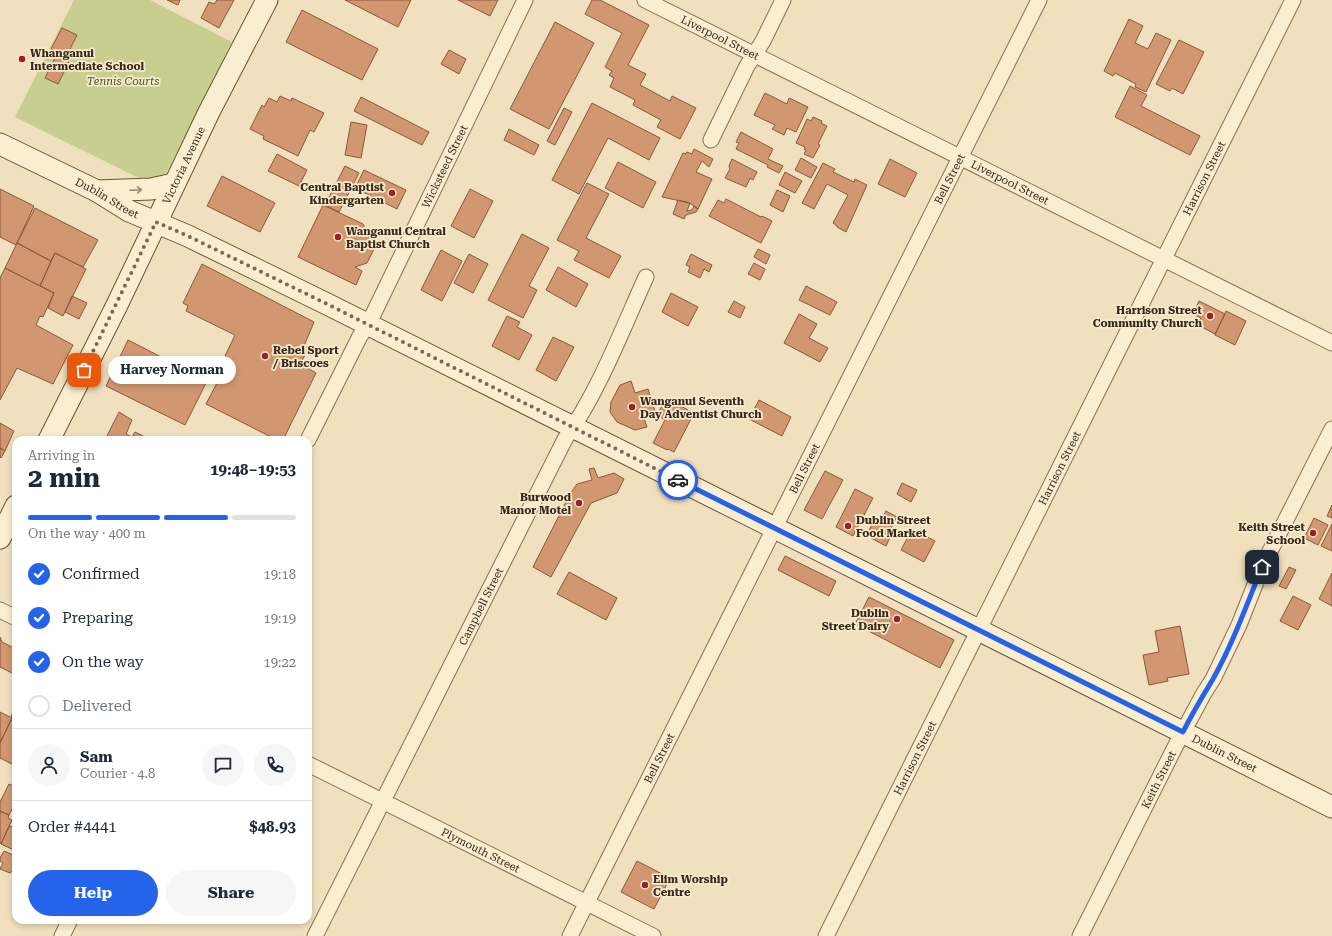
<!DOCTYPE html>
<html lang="en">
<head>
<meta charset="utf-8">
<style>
  body { margin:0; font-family:"Roboto Serif",serif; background:#f6f6f7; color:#1f2937; height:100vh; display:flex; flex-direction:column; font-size:15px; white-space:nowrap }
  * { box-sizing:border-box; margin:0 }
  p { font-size:13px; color:#747a83 }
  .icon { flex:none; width:22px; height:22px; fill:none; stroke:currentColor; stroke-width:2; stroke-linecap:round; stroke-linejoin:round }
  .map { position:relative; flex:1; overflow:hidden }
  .sheet { position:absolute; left:12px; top:436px; width:300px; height:488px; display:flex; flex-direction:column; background:#fff; border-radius:12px; box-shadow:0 2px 6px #0003 }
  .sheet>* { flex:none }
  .pin { position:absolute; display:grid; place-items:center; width:34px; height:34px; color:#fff; margin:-17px; border-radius:8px; box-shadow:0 2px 6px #0006 }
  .courier { position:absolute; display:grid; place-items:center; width:40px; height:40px; margin:-20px; border:3px solid #2563eb; border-radius:50%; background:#fff; color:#222; box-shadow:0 1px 5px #0007 }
  .bubble { position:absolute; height:28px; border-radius:14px; background:#fff; box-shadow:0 2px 6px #0003; font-size:13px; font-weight:700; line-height:28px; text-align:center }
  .headline em { font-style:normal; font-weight:700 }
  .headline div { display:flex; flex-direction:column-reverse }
  .headline { display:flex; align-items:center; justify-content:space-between; height:68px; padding:0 16px }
  h1 { font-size:26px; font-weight:700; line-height:30px }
  .bar { display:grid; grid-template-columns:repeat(4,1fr); gap:6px 4px; align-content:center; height:48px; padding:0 16px }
  .bar i { height:5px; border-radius:3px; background:#e0e1e3 }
  .bar .on { background:#2563eb }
  .bar p { grid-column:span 4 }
  .line { display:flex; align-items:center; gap:10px; padding:0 16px; border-top:1px solid #e0e1e3 }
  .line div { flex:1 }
  .round { display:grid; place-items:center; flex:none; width:42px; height:42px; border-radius:21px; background:#f6f6f7 }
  ol { padding:0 16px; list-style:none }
  li { display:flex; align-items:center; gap:12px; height:44px }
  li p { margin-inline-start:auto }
  li .icon { padding:4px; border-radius:50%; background:#2563eb; color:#fff; stroke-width:4 }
  li:last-child { color:#747a83 }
  li i { width:22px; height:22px; border:2px solid #e0e1e3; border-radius:50% }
  .button { display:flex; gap:8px; margin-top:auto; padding:8px 16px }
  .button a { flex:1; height:46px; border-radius:24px; background:#2563eb; color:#fff; font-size:16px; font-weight:700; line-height:46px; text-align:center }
  .button a+a { background:#f6f6f7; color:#1f2937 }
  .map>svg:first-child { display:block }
  .green { fill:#c8ce90 }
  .building { fill:#d19770; stroke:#89583a }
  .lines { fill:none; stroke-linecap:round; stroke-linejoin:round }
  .street-casing { stroke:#897055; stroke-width:17 }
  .secondary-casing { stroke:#6a5138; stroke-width:23 }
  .street { stroke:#fbedd0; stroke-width:15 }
  .secondary { stroke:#fbedd0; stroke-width:21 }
  .oneway { stroke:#998a76 }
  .done { stroke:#786854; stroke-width:4; stroke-dasharray:0 7.2 }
  .route { stroke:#2563eb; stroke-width:5 }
  .poi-dot { fill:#9b2224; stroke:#f7eacc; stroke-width:1.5 }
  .labels { text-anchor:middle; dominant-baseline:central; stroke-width:3.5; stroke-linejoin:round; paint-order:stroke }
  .street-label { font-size:11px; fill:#37281b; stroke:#f7eacc }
  .poi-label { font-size:11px; font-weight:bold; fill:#37281b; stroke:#f7eacc; text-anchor:start }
  .park-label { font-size:11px; font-style:italic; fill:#485520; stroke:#f7eacc }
</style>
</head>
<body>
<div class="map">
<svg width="1332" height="936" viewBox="0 0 1332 936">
  <rect width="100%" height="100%" fill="#f0e0bd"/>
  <path class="green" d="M74,0h76l82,42 -73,146 -144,-71z"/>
  <path class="building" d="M167,0h13l-2,5z
    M217,0h17l-15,28 -18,-10 8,-16 5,2z
    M345,0h66l-13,27z
    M458,0h40l-8,16z
    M592,0h8l49,25 -21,40 18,9 -6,11 30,16 2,-5 24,12 -16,31 -23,-12 4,-7 -28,-15 2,-5 -25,-13 4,-9 -5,-3 3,-4 -7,-4 17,-34 -37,-19z
    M302,10l76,39 -16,31 -76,-38z
    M1129,19l14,7 -8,17 13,6 8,-16 15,7 -25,52 -11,-5 1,-3 -21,-11 -2,3 -9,-5z
    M555,22l39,21 -45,86 -39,-20z
    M62,28l15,7 -11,22 -15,-8z
    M1179,40l25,12 -21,42 -11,-6 -2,3 -14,-7z
    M449,50l17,9 -7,15 -18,-10z
    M56,56l13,6 -11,22 -13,-6z
    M1130,86l17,9 -6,11 59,30 -10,19 -75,-38z
    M765,93l22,11 2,-6 19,9 -12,25 -9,-4 -3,7 -12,-6 3,-4 -21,-10z
    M280,96l11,5 1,-3 32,15 -10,19 -4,-2 -12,26 -35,-17 1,-3 -14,-7 12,-24 2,2 5,-9 8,4z
    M361,97l68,35 -7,13 -68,-34z
    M592,103l68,35 -11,22 -41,-22 -29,56 -27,-14z
    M564,108l8,4 -17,33 -8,-4z
    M813,117l9,4 -1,2 6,3 -9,18 2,1 -7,13 -9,-4 2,-4 -2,-1 1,-2 -9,-4 11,-24 4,2z
    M351,122l16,3 -6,33 -16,-3z
    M509,129l30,16 -5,10 -30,-15z
    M741,132l32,17 -5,10 15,7 -4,7 -12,-6 1,-2 -32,-16 3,-6 -3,-1z
    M694,149l19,10 -4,8 -7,-6 -6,11 16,7 -14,30 -8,-6 -28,-6 21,-44 3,1 1,-2 5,2z
    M277,154l30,16 -8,16 -31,-15z
    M801,158l16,9 -6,11 -16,-8z
    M732,159l25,13 -4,8 -3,-2 -4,9 -21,-9 5,-9 -1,-3z
    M890,159l27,14 -12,24 -27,-13z
    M618,162l38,20 -13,26 -38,-20z
    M823,163l12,6 -2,3 21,10 1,-3 12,6 -21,47 -9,-5v-1l-4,-3 15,-28 -21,-11 -13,25 -12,-6z
    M345,166l14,7 -20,39 -14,-7z
    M364,170l42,20 -9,19 -42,-21z
    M785,172l17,9 -7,12 -16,-8z
    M222,176l53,27 -15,29 -53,-26z
    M587,183l22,11 -23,44 35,18 -12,22 -35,-18 5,-9 -22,-11z
    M0,189l34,17 -18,39 -16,-8z
    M470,189l23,12 -19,37 -23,-12z
    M777,190l13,6 -7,16 -13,-7z
    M726,199l35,18 1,-1 10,5 -11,22 -52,-27 9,-16 6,3z
    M678,200l12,3 -3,8 5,-1 2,-4 4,3 -2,3 -10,3 -2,4 -11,-5z
    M323,205l40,19 11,25 -7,14 -12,4 7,4 -6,14 -58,-28z
    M35,208l63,32 -15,27 -28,-14 -4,8 -34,-18z
    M522,234l27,14 -20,38 8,4 -14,28 -35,-18z
    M17,243l34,18 -11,25 -35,-18z
    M758,249l12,6 -4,9 -12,-7z
    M441,250l21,11 -20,40 -21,-11z
    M55,253l31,16 -23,47 -15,-8 6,-15 -14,-7z
    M469,254l19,10 -15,29 -19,-10z
    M691,254l21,11 -3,7 -5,-3 -4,9 -12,-6 2,-5 -4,-2z
    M754,263l11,6 -5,11 -12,-6z
    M202,264l112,58 -10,24 5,2 -9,16 16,9 -33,67h-6l-71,-36 13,-25 -4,-2 20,-42 -49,-24 2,-5 -5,-3z
    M558,267l30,17 -12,23 -30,-17z
    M5,268l49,25 -11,24 -3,-1 -4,9 37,20 -20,39 -36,-16 -17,32v-122z
    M806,286l31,16 -7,13 -31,-15z
    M671,293l27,14 -10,19 -26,-14z
    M72,296l15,7 -8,16 -14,-7z
    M734,301l11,6 -5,11 -12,-6z
    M1199,301l26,13 -10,20 -17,-9 3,-7 -8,-4z
    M1226,311l20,10 -11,24 -20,-10z
    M799,314l18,10 -8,14 19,10 -8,14 -36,-19z
    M507,316l13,6 -3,5 15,8 -13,25 -27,-14z
    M553,337l21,10 -18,34 -20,-11z
    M128,340l41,21 -1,3 38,19 -21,42 -79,-39z
    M631,381l4,12 13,-4 7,22 -12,4 4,12 -12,3 -18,-8 -7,-10 1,-10 9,-17z
    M666,398l22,12v2l5,3 -19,37 -6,-3 -1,1 -14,-7 12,-23 -8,-5z
    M759,400l32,17 -9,19 -33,-17z
    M119,412l13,8 -6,14 6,3 3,-5 16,8h-46z
    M0,423l14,8 -9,20 -5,-3z
    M0,448l5,3 -4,7 -1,-1z
    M594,468l4,10 16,-5 10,6 -7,14 -26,10 -40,74 -18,-10 37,-73 7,-10 15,-4 -3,-11z
    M825,471l18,9 -21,39 -18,-9z
    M902,483l15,7 -6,12 -14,-8z
    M855,489l18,9 -20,38 -17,-9z
    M1332,505v13l-5,-2z
    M886,511l11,6 -8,15 3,1 -6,13 -15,-8 2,-3 -5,-3 6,-11 5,3z
    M1314,518l14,7 -10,20 -14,-7z
    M1332,524v27l-11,-5z
    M912,529l23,12 -11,21 -23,-12z
    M785,556l51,25 -7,15 -51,-26z
    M1289,567l7,3 -10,19 -7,-3z
    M569,572l48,26 -11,22 -49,-26z
    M1332,573v33l-13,-7z
    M1293,596l18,9 -13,25 -18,-9z
    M869,597l85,43 -14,28 -85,-44z
    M1180,626l9,48 -22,4 1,3 -19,4 -6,-30 16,-3 -4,-21z
    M0,637l2,5 14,7v15l-4,9 -12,-6z
    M16,706v13l-5,-3z
    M0,712l12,6 -12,25z
    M12,718l4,2v41l-2,4 -14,-7v-15z
    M9,784l7,3v14l-7,14 -9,-4v-9z
    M0,811l9,4 -1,3 4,2 -11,24 -1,-1z
    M13,825l3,1v25l-15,-7 8,-18 2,1z
    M4,851l12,5v15h-4l-2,2 -10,-4 3,-6 -3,-2v-3z
    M637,861l33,17 -16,31 -33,-17z"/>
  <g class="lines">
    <defs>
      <g id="street">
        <path id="s1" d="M645,0l687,343"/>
        <path d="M711,140l36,-74 16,-25 20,-41"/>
        <path id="s2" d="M308,440l52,-104 8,-11 157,-325"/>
        <path d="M0,610l16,8"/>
        <path id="s3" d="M308,764l345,172"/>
        <path d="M62,936l8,-16"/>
        <path id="s4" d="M315,936l250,-497c34,-48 57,-109 81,-162"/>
        <path id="s5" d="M570,936l469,-936"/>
        <path id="s6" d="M826,936l467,-936"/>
        <path id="s7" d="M1080,936l96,-191 28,-52 9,-14 26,-54 23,-58 70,-138"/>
      </g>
      <g id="secondary">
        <path id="s8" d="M0,144l97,47 32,20 59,25 139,68 1005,503"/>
        <path d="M97,191l54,-2 23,-5"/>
        <path id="s9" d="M49,440l67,-133 93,-195 58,-112"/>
        <path d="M0,538l16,-32"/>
      </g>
    </defs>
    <use href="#street" class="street-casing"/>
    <use href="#secondary" class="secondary-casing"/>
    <use href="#street" class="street"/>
    <use href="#secondary" class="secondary"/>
  </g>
  <defs><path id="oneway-shaft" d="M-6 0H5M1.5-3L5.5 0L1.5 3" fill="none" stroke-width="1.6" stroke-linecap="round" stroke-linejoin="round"/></defs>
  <use class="oneway" href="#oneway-shaft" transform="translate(136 190) rotate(-3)"/>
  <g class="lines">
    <path class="done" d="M84,370l72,-148 32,14 139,68 351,176"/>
    <path class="route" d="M678,480l505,252c9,-18 19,-35 30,-53 20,-36 34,-75 49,-112"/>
  </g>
  <g class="poi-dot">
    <circle cx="22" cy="59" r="4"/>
    <circle cx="392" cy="193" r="4"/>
    <circle cx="338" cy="237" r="4"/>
    <circle cx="1210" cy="316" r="4"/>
    <circle cx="265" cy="356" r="4"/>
    <circle cx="632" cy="407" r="4"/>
    <circle cx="579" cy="503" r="4"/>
    <circle cx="848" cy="526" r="4"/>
    <circle cx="1313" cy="533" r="4"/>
    <circle cx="897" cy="619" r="4"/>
    <circle cx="645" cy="885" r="4"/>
  </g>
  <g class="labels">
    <g class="street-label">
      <text stroke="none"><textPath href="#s1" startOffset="84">Liverpool Street</textPath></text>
      <text stroke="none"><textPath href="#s9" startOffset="306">Victoria Avenue</textPath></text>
      <text stroke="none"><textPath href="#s2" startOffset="306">Wicksteed Street</textPath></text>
      <text stroke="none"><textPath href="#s6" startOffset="847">Harrison Street</textPath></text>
      <text stroke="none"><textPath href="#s5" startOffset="847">Bell Street</textPath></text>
      <text stroke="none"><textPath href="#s1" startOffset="408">Liverpool Street</textPath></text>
      <text stroke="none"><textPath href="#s8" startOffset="120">Dublin Street</textPath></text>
      <text stroke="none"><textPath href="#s5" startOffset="523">Bell Street</textPath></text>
      <text stroke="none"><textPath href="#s6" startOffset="523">Harrison Street</textPath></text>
      <text stroke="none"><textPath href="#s4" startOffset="369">Campbell Street</textPath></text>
      <text stroke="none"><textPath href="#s8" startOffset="1368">Dublin Street</textPath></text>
      <text stroke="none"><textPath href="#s5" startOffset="199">Bell Street</textPath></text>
      <text stroke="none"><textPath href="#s6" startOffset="199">Harrison Street</textPath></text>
      <text stroke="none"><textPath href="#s7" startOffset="175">Keith Street</textPath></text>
      <text stroke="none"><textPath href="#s3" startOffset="193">Plymouth Street</textPath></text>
    </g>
    <g class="poi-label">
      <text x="30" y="53">Whanganui<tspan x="30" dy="13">Intermediate School</tspan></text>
      <text x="384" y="187" text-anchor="end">Central Baptist<tspan x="384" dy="13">Kindergarten</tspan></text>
      <text x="346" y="231">Wanganui Central<tspan x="346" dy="13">Baptist Church</tspan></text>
      <text x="1202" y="310" text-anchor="end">Harrison Street<tspan x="1202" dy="13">Community Church</tspan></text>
      <text x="273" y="350">Rebel Sport<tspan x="273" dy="13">/ Briscoes</tspan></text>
      <text x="640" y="401">Wanganui Seventh<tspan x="640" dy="13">Day Adventist Church</tspan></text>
      <text x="571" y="497" text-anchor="end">Burwood<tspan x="571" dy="13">Manor Motel</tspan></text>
      <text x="856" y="520">Dublin Street<tspan x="856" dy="13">Food Market</tspan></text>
      <text x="1305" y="527" text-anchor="end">Keith Street<tspan x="1305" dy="13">School</tspan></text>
      <text x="889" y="613" text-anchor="end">Dublin<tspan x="889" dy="13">Street Dairy</tspan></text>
      <text x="653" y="879">Elim Worship<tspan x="653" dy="13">Centre</tspan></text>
    </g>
    <g class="park-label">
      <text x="123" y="81">Tennis Courts</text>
    </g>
  </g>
</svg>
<div class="pin" style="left:84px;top:370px;background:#ea580c"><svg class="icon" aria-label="bag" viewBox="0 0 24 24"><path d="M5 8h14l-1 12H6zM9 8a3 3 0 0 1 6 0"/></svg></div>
<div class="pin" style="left:1262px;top:567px;background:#1f2937"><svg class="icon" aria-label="home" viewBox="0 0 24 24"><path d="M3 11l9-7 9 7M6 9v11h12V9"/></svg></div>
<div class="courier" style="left:678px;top:480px"><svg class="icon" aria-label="car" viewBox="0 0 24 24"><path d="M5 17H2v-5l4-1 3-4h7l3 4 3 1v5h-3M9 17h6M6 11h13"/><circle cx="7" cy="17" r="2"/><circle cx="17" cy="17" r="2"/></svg></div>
<div class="bubble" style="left:108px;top:356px;width:128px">Harvey Norman</div>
<section class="sheet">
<div class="headline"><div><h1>2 min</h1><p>Arriving in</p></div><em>19:48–19:53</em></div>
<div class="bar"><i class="on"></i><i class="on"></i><i class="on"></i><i></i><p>On the way · 400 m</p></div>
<ol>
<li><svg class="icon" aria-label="check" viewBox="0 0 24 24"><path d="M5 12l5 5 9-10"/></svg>Confirmed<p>19:18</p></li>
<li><svg class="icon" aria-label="check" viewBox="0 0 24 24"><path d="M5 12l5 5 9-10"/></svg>Preparing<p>19:19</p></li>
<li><svg class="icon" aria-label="check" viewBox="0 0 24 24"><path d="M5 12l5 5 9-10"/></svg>On the way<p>19:22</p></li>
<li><i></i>Delivered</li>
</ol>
<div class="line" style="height:72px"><a class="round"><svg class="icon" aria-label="person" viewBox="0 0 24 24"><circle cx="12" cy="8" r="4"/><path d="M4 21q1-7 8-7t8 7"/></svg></a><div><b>Sam</b><p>Courier · 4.8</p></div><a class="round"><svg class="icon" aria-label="chat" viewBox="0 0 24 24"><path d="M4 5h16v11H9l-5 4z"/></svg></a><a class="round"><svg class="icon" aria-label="phone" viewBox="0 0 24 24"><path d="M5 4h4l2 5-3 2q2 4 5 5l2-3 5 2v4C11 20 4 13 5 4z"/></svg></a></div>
<div class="line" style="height:52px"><div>Order #4441</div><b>$48.93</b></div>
<div class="button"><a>Help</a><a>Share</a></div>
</section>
</div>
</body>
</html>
